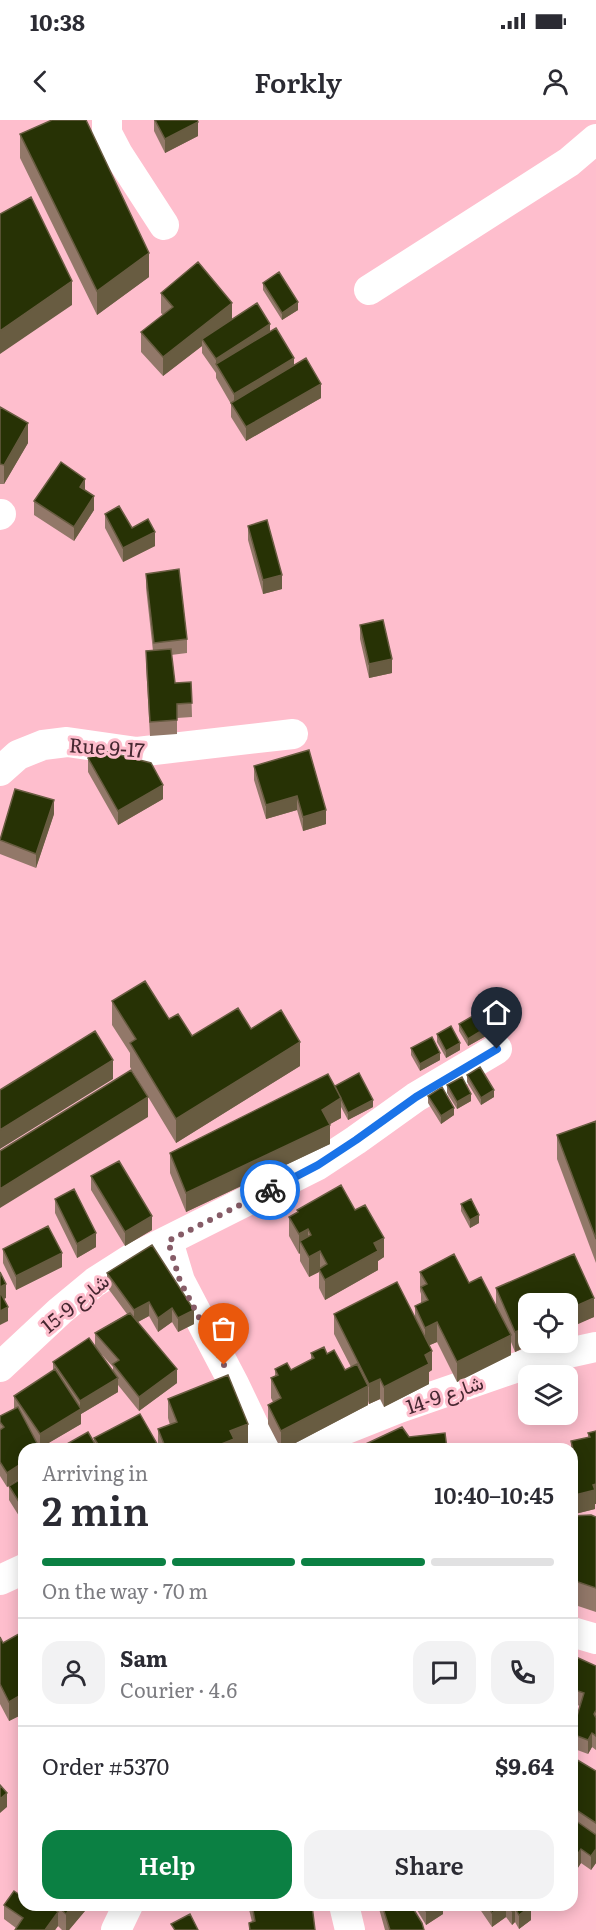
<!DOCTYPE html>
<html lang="en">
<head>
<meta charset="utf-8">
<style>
  body { margin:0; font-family:Literata,Vazirmatn,serif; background:#f2f2f3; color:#2b2b33; height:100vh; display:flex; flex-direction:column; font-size:22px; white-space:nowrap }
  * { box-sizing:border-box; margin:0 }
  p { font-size:20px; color:#7c7c81 }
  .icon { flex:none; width:33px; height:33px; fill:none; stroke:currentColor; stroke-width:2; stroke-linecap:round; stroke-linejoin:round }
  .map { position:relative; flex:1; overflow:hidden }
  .panel { position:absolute; left:18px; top:1323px; width:560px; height:468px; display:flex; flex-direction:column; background:#fff; border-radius:18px; box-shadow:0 3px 15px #0003 }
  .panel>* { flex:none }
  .buttons { position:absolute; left:518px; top:1173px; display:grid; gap:12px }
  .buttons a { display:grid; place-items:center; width:60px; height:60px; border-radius:12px; background:#fff; box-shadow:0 3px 15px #0003; font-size:30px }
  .pin { position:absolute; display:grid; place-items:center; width:51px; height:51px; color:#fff; margin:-62px -26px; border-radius:50% 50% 50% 0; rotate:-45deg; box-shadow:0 0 6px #0007 }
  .pin .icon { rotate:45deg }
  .courier { position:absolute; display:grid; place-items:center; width:60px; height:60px; margin:-30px; border:4px solid #1a73e8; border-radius:50%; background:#fff; color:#222; box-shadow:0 2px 8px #0007 }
  .summary em { font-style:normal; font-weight:600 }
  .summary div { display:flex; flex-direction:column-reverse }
  .summary { display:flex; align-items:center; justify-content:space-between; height:102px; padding:0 24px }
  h1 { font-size:39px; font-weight:600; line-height:45px }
  .bar { display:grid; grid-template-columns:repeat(4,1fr); gap:9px 6px; align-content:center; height:72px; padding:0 24px }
  .bar i { height:8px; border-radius:4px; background:#e1e1e2 }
  .bar .active { background:#0b8043 }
  .bar p { grid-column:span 4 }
  .line { display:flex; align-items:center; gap:15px; padding:0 24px; border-top:2px solid #e1e1e2 }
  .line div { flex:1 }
  .round { display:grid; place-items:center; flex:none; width:63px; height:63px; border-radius:18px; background:#f2f2f3 }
  .cta { display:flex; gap:12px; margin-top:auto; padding:12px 24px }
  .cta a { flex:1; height:69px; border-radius:18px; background:#0b8043; color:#fff; font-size:24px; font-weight:600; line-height:69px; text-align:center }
  .cta a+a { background:#f2f2f3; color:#2b2b33 }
  .status { display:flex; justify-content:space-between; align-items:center; height:42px; padding:0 30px; background:#fff; direction:ltr }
  .status svg { height:16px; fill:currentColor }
  header { display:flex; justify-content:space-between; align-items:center; height:78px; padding:0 24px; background:#fff; font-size:27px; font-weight:600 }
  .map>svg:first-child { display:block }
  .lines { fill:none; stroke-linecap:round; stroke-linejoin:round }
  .minor { stroke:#fff; stroke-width:30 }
  .wall { fill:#927869 }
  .shaded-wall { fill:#685c41 }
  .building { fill:#273205; stroke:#685c41; stroke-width:1.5 }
  .done { stroke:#865c67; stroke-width:6; stroke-dasharray:0 10.8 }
  .route { stroke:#1a73e8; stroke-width:8 }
  .labels { text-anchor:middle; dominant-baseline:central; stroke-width:6; stroke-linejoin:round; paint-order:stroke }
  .street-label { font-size:20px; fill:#462730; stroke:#febecd }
</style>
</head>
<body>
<div class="status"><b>10:38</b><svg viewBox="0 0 49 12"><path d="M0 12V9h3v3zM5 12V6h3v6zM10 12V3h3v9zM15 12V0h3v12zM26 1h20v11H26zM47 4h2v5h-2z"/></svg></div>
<header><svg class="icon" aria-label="back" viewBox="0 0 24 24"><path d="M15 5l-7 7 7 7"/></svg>Forkly<svg class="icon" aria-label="person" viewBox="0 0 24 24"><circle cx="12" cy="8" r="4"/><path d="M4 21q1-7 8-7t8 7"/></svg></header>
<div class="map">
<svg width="596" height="1810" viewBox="0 0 596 1810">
  <rect width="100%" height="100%" fill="#febecd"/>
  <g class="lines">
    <path class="minor" d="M107,0v13l11,21 46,71
      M369,170l200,-128 27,-23
      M0,395l1,-1
      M0,651l18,-16 25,-10 24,-3 70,10 156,-18
      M168,1121l12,40 54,103 31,65
      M0,1247l60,-56 35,-29 36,-23 187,-94 38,-25 60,-43 81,-48
      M296,1329l103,-41 142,-49 55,-12
      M0,1460l24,-11
      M572,1512l24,7
      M344,1785l6,25
      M116,1810l12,-25"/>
  </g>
  <path class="wall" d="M154,0h43l1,16 -33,17 -11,-22z
    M20,14l129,143 -52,38 -77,-157z
    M263,163l35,27 -16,10 -19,-30z
    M161,173l71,26 38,13 24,33 27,33 -75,43 -15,-24v-13l-15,-26v-5l-14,-20v-7l-39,30 -22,-24v-20l22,-17 -2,-2z
    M0,287l28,36 -24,41h-4z
    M85,370l9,20 -20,31 -40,-26v-14z
    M105,394l27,14 23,18 -32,16 -18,-34z
    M248,406l34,63 -19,5 -15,-54z
    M146,454l41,65v14l-16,2 4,28 16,-1 1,35 -15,1v16l-27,2 -4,-71v-14h7l-7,-63z
    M360,505l32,48 -23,5 -9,-39z
    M309,630l17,74 -23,7 -6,-21 -31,9 -12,-39v-14z
    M88,638l75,41 -45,26 -30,-53z
    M54,694l-18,54 -36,-14v-14z
    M112,881l57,18 23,17 59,-7 49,37 -124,77 -46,-76v-14l-18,-28z
    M459,904l27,12 -18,10 -9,-15z
    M437,914l23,16 -14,8 -9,-16z
    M411,928l29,12 -20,11 -9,-16z
    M467,955l27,22 -13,8 -14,-23z
    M447,965l24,16 -14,8 -10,-16z
    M335,966l38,21 -25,13 -7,-13v11l-11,6v20l-144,68 -16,-39v-20z
    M428,976l26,19 -13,9 -13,-21z
    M596,1001v142l-39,-104v-24z
    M91,1056l61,54 -27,16 -34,-56z
    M55,1079l41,48 -19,11 -22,-45z
    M461,1084l18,19 -9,5 -9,-17z
    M297,1090h58l29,47 -6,4v9l-53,30 -6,-12v-16l-10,5 -9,-16v-8l-1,1 -10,-18v-19l8,-4z
    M152,1125l42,79 -16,8 -6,-10 -14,10 -9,-16 -11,6 39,61 -38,28 -21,-26v7l-37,22v10l-41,24 -2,-3 -31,42 -7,-11v-60l14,-7v-13l39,-25v-9l60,9v-4l-18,-20v-14l32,-19 -20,-27v-14z
    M3,1129l59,18 -46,23 -13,-27z
    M420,1152l49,11 27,24v-19l98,29 -66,25h8l-21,10 -4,-10v13l-54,27 -20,-40 -7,3 2,25 -3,2v12l-45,23 -4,-8 -11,5 -1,-3v4l-84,44h-3l-13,-25v-19l5,-3 -2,-4v-20l4,-2v-7l16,1 20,-10v-7l16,1 18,16 6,-3 -17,-33v-20l81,2v-10l6,-3v-9l-1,-3z
    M168,1279l80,45 -13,5h-177l36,-6v-5l64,9v-18l12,-4 -2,-7z
    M596,1311l-1,78 -20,5 -3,-14 -1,-59 17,-3v-5z
    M24,1357v47l-15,-24v-14z
    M572,1396l24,1v95l-18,-6h-6z
    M24,1511v94l-5,-9 -10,5 -9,-17v-67l3,6z
    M596,1546v84l-4,-3 -4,7 -16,-6v-32h5l3,-10 -8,-3v-33z
    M572,1642l24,9v92l-5,7 -10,-7 -9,14z
    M24,1658v18l-2,-3v-14z
    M24,1754v23l-2,-1v-20z
    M4,1785h86l-21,25h-7l-4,-4 -3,4h-40l1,-2 -12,-9z
    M248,1785h64l3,25h-66v-7l3,-1z
    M378,1785h33l13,25h-39z
    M414,1785h35l-6,4v5l-17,11z
    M477,1785h63l-9,6v9l-12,9 -4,-7 -3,3 -6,-8 -14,10z"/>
  <path class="shaded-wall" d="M198,2v14l-33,17v-14z
    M149,133v24l-52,38v-24z
    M72,161v24l-72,49v-23z
    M298,182v8l-16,10v-7z
    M232,183v19l-30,17v7l-39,30v-19z
    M270,204v14l-54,26v9v-14z
    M294,238v14l-60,36v-14z
    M321,264v14l-75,43v-14z
    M28,303v20l-24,41v-19z
    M85,359v14l-5,-6z
    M94,376v14l-20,31v-14z
    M155,412v14l-32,16v-14z
    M282,455v14l-19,5v-14z
    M392,539v14l-23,5v-14z
    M163,665v14l-45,26v-14z
    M297,676v14l-31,9v-14z
    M54,680v14l-18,54v-14z
    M326,690v14l-23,7v-14z
    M486,908v8l-18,10v-7z
    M300,922v24l-124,77v-24z
    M460,923v7l-14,8v-7z
    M440,933v7l-20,11v-7z
    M113,940v19l-113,70v-19z
    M494,970v7l-13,8v-7z
    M471,974v7l-14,8v-7z
    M148,977v20l-148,91v-19z
    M341,978v20l-16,9 5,-2v19l-144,68v-19z
    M373,980v7l-25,13v-7z
    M454,988v7l-13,9v-8z
    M479,1095v8l-9,5v-8z
    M152,1096v14l-27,16v-14z
    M308,1109v20l-8,-8v12l-1,1v-20z
    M96,1113v14l-19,11v-14z
    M384,1118v19l-6,4v9l-53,30v-20l49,-37z
    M320,1131v20l-1,-2v3l-10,5v-20z
    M62,1133v14l-46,23v-14z
    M6,1164v14l-6,3v-14z
    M594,1178v19l-27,12v-19z
    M149,1182v14l-15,8v-14z
    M8,1187v14l-8,4v-14z
    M172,1188v14l-14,10v-14z
    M194,1190v14l-16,8v-14z
    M437,1202v20l-12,5v-19z
    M528,1207v15h8l-21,10v-20z
    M511,1215v20l-54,27v-20z
    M432,1231v19l-3,2v12l-45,23v-20l41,-32z
    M177,1249v14l-38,28v-14z
    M118,1258v14l-37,22v10l-41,24v-14l40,-24v-9z
    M380,1259v20l-11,5v-20z
    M368,1266v19l-84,44h-3v-18z
    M248,1304v20l-13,5h-26l21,-18z
    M186,1325v4h-9z
    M24,1342v14l-17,11v-14z
    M596,1364v20h-1v5l-20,5v-19z
    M19,1576v20l-10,5v-19z
    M592,1613v14l-4,7v-14z
    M7,1673v14l-7,6v-14z
    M581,1729v14l-9,14v-14z
    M596,1729v14l-5,7v-14z
    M73,1785h17l-21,25h-3v-16z
    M435,1785h14l-6,4v5l-17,11v-14z
    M503,1785h3v12l-14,10v-14z
    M527,1785h13l-9,6v9l-12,9v-14z
    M515,1788v14l-3,3v-14z
    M58,1792v14l-3,4h-10z"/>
  <path class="building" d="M52,0h34l63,133 -52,38 -77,-157z
    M155,0h42l1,2 -33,17z
    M31,77l41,84 -72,50v-117z
    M198,142l34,41 -69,54 -22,-25 32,-25 -12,-14z
    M279,152l19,30 -16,11 -19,-30z
    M257,183l13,21 -54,35 -14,-20z
    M276,208l18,30 -60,36 -18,-30z
    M306,238l15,26 -75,43 -15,-24z
    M0,287l28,16 -24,42 -4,-1z
    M61,342l24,17 -5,8 14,9 -20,31 -40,-26z
    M119,386l13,22 16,-9 7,13 -32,16 -18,-34z
    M267,400l15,55 -19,5 -15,-54z
    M179,449l8,70 -33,4 -8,-69z
    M383,500l9,39 -23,5 -9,-39z
    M171,529l4,34 16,-1 1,21 -15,1v16l-27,2 -4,-71z
    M309,630l17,60 -23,7 -6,-21 -31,9 -12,-39z
    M105,631l46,12 12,22 -45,26 -30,-53z
    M15,669l39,11 -18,54 -36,-14z
    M145,861l24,38 9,-5 14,22 46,-28 13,21 30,-19 19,32 -124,77 -46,-76 6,-4 -24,-38z
    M478,893l8,15 -18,11 -9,-15z
    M451,906l9,17 -14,8 -9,-17z
    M95,911l18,29 -113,70v-40z
    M432,917l8,16 -20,11 -9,-16z
    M480,947l14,23 -13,8 -14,-23z
    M131,950l17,27 -148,92v-38z
    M359,953l14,27 -25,13 -13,-27z
    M328,954l13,24 -19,12 8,15 -144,68 -16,-40z
    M462,957l9,17 -14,8 -10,-17z
    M442,967l12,21 -13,8 -13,-20z
    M596,1001v118l-39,-104z
    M119,1041l33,55 -27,16 -34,-56z
    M341,1065l14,25 10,-5 19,33 -10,5 4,8 -53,29 -6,-11 8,-5 -7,-13 -11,6 -9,-16 11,-6 -3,-6 -9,5 -10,-17 9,-5 -1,-2z
    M74,1069l22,44 -19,11 -22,-45z
    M471,1079l8,16 -9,5 -9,-16z
    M48,1106l14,27 -46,23 -13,-27z
    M152,1125l42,65 -16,8 -6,-10 -14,10 -9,-16 -15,8 -27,-37z
    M454,1134l15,29 12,-6 30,58 -54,27 -20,-40 -12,6 -10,-22 13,-6 -7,-13 6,-3 -7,-12z
    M574,1134l20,44 -27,12v-6h-39v23l-13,5 -19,-44z
    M0,1152l6,12 -6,3z
    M397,1162l35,69 -7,4 4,9 -45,23 -4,-8 -11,5 -35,-70z
    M0,1172l8,15 -8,4z
    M130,1193l47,56 -38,28 -26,-33 6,-4 -24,-27z
    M89,1218l29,40 -38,23 -27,-39z
    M324,1227l3,7 7,-4 11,20 12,-6 11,22 -87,45 -13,-26 13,-7 -10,-20 7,-3 -3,-6 12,-6 4,7 23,-12 -3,-5z
    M55,1249l26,40 -41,25 -26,-38z
    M228,1255l20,49 -18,7 4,8 -25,10h-21l-2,-4 -9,4h-11l-8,-20 19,-7 -9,-23z
    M18,1287l22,42h-16v13l-17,11 -7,-11v-32l4,-3 -4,-5v-6z
    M140,1294l20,35h-59l-7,-11z
    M402,1307l7,10 36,-4 2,16h-92z
    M596,1311v53l-3,1 2,5 -20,5 -3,-14v-32h1l-2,-8 19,-4 -2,-4z
    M88,1312l10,17h-40z
    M24,1357v33l-15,-24z
    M591,1395l5,2v71l-18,-6h-6v-66z
    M24,1511v75l-5,-10 -10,6 -9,-18v-47l3,6z
    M576,1537l20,9v44l-2,4 2,4v18l-4,-3 -4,7 -16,-6v-18h5l7,-23 -12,-4v-19z
    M574,1638l22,13v52l-24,-16v-45z
    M0,1665l7,8 -7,6z
    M572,1698l24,17v14l-5,7 -10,-7 -9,14z
    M14,1771l10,7v7h25l9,7 -13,18h-30l8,-12 -19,-13z
    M56,1785h17l-7,9z
    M252,1785h60l3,25h-65l-1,-7 6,-2z
    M382,1785h29l11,18 2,7h-34z
    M422,1785h13l-9,6z
    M487,1785h16l-11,8z
    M507,1785h23l1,1 -12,9 -4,-7 -3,3z
    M190,1794l8,16h-23l-4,-6z"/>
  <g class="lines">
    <path class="done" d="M224,1245l-44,-84 -12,-40 102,-51"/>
    <path class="route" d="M270,1070l48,-25 38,-25 60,-43 81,-48"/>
  </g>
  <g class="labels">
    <g class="street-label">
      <text transform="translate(107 626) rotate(4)">Rue 9-17</text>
      <text transform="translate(74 1182) rotate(-39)">شارع 9-15</text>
      <text transform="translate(444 1273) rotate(-19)">شارع 9-14</text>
    </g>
  </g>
</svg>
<div class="buttons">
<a><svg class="icon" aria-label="locate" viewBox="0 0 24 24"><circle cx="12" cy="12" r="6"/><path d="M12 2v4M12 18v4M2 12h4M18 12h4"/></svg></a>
<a><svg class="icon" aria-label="layers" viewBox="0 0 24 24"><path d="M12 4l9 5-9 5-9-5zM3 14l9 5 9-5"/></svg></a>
</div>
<div class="pin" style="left:224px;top:1245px;background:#ea580c"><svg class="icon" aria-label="bag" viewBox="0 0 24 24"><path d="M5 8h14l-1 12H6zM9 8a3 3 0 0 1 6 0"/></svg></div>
<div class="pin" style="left:497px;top:929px;background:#1f2937"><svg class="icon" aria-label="home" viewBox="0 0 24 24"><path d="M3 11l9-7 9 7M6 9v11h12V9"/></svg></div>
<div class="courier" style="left:270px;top:1070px"><svg class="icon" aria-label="bike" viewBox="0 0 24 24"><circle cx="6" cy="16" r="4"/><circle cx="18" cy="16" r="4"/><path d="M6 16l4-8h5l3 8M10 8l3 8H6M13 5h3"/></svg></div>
<section class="panel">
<div class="summary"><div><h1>2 min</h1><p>Arriving in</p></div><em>10:40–10:45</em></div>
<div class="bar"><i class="active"></i><i class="active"></i><i class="active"></i><i></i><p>On the way · 70 m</p></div>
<div class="line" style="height:108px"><a class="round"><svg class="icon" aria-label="person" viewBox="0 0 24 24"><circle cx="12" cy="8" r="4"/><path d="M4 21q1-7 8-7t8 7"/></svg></a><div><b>Sam</b><p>Courier · 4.6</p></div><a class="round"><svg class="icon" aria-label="chat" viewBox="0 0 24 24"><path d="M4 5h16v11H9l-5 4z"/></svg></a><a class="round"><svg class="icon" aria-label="phone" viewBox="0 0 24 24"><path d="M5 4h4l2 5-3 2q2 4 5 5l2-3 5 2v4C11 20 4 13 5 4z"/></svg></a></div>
<div class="line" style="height:78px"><div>Order #5370</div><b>$9.64</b></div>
<div class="cta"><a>Help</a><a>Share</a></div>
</section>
</div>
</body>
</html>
